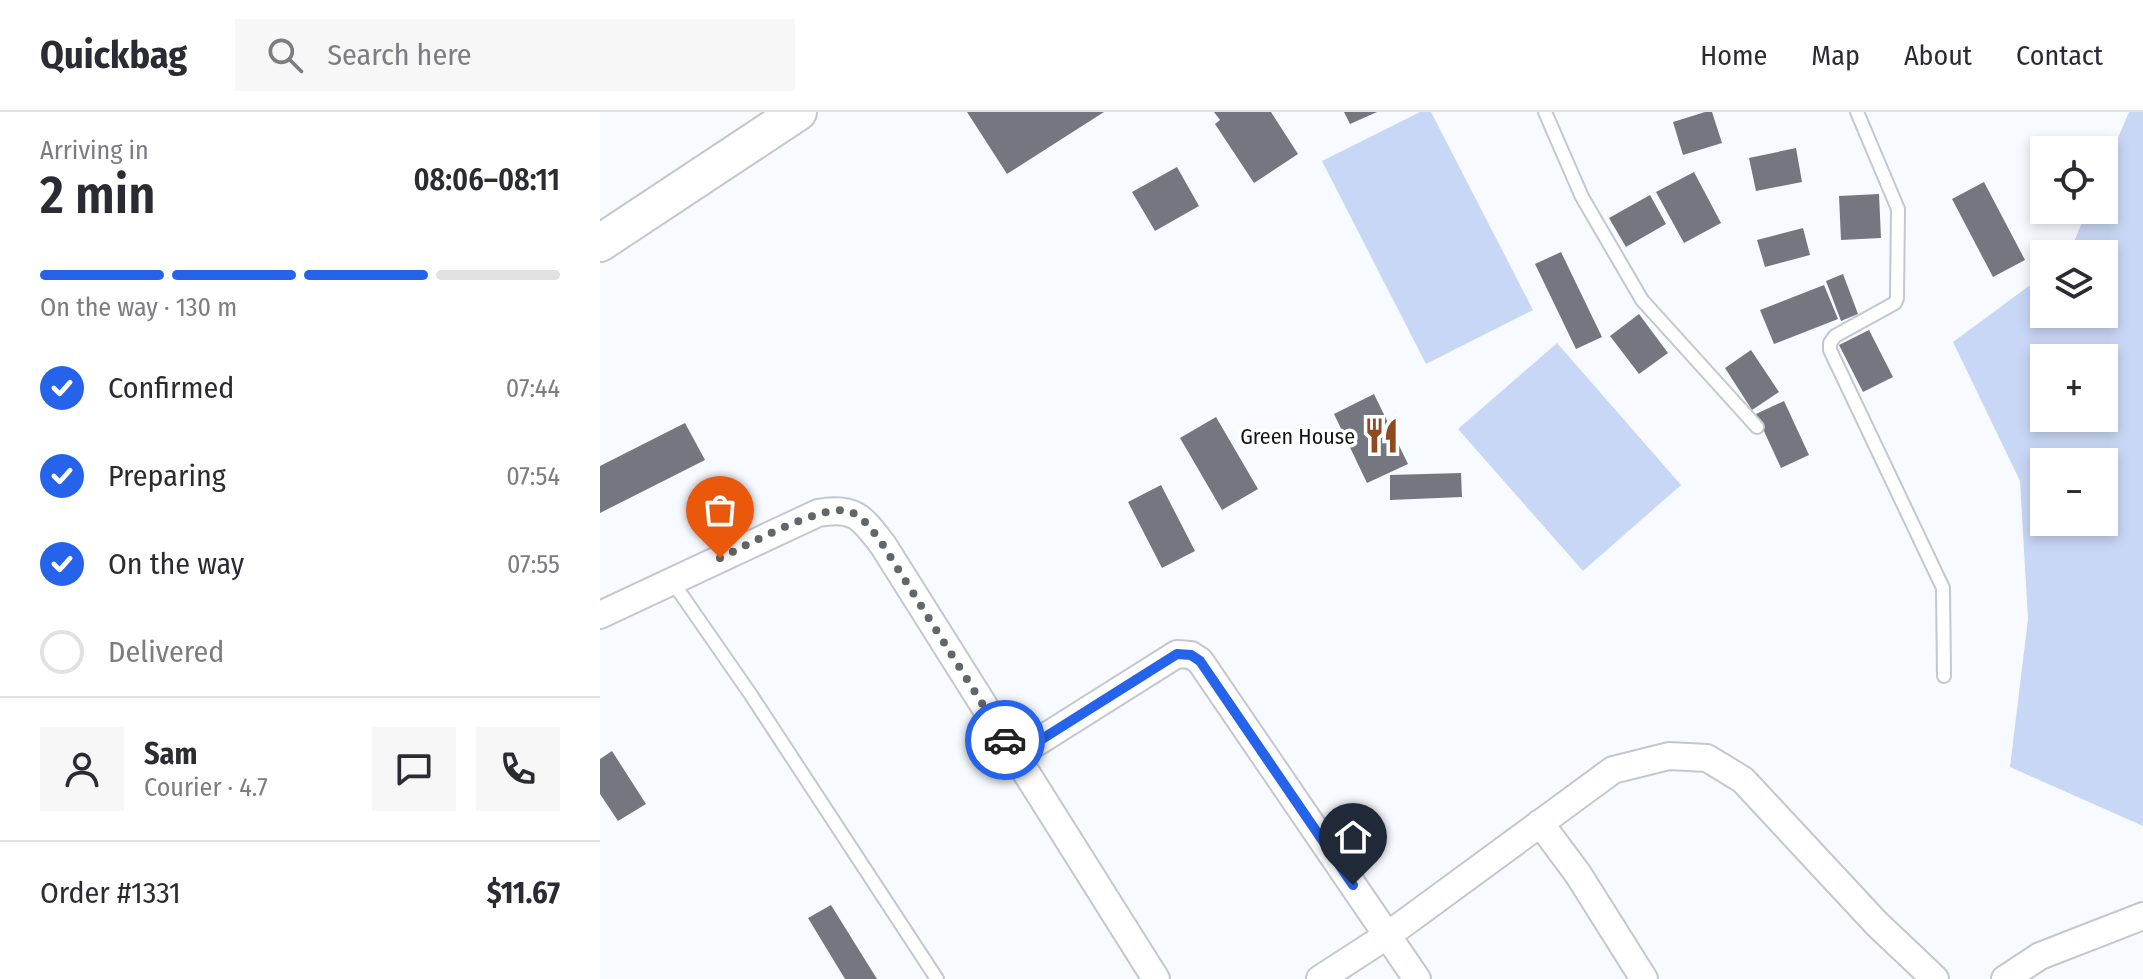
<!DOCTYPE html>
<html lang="en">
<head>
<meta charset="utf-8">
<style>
  body { margin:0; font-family:"Fira Sans Condensed",sans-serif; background:#f7f7f7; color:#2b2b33; height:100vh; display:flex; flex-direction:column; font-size:30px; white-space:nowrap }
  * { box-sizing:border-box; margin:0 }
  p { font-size:26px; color:#7c7c81 }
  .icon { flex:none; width:44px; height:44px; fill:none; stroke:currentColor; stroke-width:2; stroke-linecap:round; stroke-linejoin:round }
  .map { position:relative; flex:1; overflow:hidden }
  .details { display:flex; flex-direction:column; background:#fff; width:600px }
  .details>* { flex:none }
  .buttons { position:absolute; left:1430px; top:24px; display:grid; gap:16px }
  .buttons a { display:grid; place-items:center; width:88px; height:88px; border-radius:0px; background:#fff; box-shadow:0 4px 12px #0003; font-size:40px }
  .pin { position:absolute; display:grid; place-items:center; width:68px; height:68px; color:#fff; margin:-82px -34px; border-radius:50% 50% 50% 0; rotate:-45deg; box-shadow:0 0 8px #0007 }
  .pin .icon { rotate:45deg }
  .courier { position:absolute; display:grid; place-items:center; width:80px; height:80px; margin:-40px; border:6px solid #2563eb; border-radius:50%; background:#fff; color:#222; box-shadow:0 2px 10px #0007 }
  .headline em { font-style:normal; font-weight:600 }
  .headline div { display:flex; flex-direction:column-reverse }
  .headline { display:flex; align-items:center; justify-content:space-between; height:136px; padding:0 40px }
  h1 { font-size:52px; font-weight:600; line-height:60px }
  .bar { display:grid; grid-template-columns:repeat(4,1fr); gap:12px 8px; align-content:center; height:96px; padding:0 40px }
  .bar i { height:10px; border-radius:6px; background:#e1e1e2 }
  .bar .on { background:#2563eb }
  .bar p { grid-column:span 4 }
  .line { display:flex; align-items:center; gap:20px; padding:0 40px; border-top:2px solid #e1e1e2 }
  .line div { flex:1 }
  .round { display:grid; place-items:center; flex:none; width:84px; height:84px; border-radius:0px; background:#f7f7f7 }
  ol { padding:0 40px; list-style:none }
  li { display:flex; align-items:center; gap:24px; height:88px }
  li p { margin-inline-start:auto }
  li .icon { padding:8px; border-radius:50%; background:#2563eb; color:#fff; stroke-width:4 }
  li:last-child { color:#7c7c81 }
  li i { width:44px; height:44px; border:4px solid #e1e1e2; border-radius:50% }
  header { display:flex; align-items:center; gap:48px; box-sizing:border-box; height:112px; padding:0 40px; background:#fff; border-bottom:2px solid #e1e1e2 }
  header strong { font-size:38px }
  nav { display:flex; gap:44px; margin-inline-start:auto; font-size:28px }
  .search { width:560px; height:72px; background:#f7f7f7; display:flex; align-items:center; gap:20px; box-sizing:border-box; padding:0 28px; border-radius:0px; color:#7c7c81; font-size:30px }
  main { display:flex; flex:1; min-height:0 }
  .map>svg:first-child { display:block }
  .green { fill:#c9d7f6; fill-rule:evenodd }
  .building { fill:#74777f }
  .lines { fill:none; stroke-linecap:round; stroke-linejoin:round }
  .lane-casing { stroke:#c4c7cf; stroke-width:16 }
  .street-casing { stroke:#c4c7cf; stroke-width:30 }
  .secondary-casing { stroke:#c4c7cf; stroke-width:40 }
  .lane { stroke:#fff; stroke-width:12 }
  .street { stroke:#fff; stroke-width:26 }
  .secondary { stroke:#fff; stroke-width:36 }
  .done { stroke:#636669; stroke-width:8; stroke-dasharray:0 14.4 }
  .route { stroke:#2563eb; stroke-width:10 }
  .labels { text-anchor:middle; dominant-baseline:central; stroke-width:7; stroke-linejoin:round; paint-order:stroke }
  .poi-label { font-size:22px; fill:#141618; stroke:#fff; text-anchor:end }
</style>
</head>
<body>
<header>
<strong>Quickbag</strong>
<div class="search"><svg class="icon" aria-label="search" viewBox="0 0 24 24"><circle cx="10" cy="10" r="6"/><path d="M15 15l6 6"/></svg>Search here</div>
<nav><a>Home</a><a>Map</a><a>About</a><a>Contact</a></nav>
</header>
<main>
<section class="details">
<div class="headline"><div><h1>2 min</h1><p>Arriving in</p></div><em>08:06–08:11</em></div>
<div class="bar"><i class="on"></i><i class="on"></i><i class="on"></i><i></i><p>On the way · 130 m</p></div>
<ol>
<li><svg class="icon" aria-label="check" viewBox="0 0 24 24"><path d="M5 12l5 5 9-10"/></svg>Confirmed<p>07:44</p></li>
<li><svg class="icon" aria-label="check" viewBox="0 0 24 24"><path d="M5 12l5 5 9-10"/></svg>Preparing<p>07:54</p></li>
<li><svg class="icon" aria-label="check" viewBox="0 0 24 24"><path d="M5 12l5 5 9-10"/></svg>On the way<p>07:55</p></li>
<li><i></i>Delivered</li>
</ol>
<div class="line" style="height:144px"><a class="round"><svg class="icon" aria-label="person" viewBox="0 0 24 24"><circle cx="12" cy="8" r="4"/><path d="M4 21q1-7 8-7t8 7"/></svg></a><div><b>Sam</b><p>Courier · 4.7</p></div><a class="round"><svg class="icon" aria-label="chat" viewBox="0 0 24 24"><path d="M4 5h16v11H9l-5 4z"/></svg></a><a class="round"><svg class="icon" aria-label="phone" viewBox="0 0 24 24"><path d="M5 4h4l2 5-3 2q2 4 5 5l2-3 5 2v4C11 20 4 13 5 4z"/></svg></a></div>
<div class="line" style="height:104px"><div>Order #1331</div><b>$11.67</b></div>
</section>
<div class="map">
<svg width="1543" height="867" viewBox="0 0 1543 867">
  <rect width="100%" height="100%" fill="#f7faff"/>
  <path class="green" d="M820,0h11l102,198 -107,54 -104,-203z
    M1529,0h14v714l-133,-59 18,-148 -8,-138 -67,-139 91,-67v39h60v-60h-35l18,-44h17v-39zM1444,246h60v60h-60zM1444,350h60v60h-60z
    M957,231l124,142 -98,86 -125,-142z"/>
  <path class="building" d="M367,0h137l-97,62z
    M614,0h57l27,42 -44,29 -39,-59 5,-4z
    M744,0h33l-27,12z
    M1105,0h7l10,31 -39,12 -10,-33z
    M1196,36l6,34 -46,9 -7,-33z
    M577,55l22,39 -44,25 -23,-39z
    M1094,60l27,51 -37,20 -28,-51z
    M1384,70l41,78 -32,17 -41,-78z
    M1279,82l2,44 -40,2 -2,-44z
    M1050,83l16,29 -40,23 -17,-29z
    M1203,116l7,27 -45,12 -8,-27z
    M961,140l41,85 -26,12 -41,-85z
    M1243,162l15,40 -17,7 -15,-40z
    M1224,173l14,34 -64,25 -14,-34z
    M1039,202l29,39 -29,21 -29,-38z
    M1269,218l24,47 -30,15 -24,-47z
    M1151,238l28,42 -27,18 -27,-42z
    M774,282l34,70 -41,19 -33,-69z
    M1184,289l25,54 -28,13 -25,-54z
    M616,305l42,72 -36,21 -42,-72z
    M85,311l20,37 -105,53v-47z
    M861,361l1,24 -72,3v-25z
    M561,373l34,66 -33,17 -34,-66z
    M12,639l34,53 -28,17 -18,-27v-35z
    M231,793l46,74h-32l-37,-61z"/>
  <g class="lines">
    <defs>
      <path id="lane" d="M945,0l37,85 60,103 115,127
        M1257,0l41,97 -1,89 -2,5 -60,33 -5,7v7l113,238 1,88
        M72,469l79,114 186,284"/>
      <path id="street" d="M0,503l218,-102c37,-7 44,5 65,32l273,434
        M415,644l162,-102 14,1 9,6 217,318
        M940,711l38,51 66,105
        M720,867l68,-44 225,-165 56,-14 38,2 36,22 134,144 58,55
        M1405,867l35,-23 103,-40"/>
      <path id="secondary" d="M0,131l198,-131"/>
    </defs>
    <use href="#lane" class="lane-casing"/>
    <use href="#street" class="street-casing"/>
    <use href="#secondary" class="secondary-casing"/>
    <use href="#lane" class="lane"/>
    <use href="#street" class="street"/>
    <use href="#secondary" class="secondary"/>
  </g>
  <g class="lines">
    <path class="done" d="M120,446c28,-13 101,-54 128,-47 16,5 26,22 35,34l122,195"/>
    <path class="route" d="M405,628l10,16 162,-102 14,1 9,6 153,224"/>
  </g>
  <defs>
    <symbol id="restaurant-bare" viewBox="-9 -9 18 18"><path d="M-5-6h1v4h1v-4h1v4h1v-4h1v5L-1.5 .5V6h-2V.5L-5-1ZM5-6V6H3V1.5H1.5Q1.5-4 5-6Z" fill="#904a22" stroke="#fff" stroke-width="2.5" paint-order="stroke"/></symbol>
  </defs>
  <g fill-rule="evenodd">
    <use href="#restaurant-bare" x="756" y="298" width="51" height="51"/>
  </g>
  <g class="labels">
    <g class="poi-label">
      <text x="755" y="324">Green House</text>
    </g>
  </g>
</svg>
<div class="buttons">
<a><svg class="icon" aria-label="locate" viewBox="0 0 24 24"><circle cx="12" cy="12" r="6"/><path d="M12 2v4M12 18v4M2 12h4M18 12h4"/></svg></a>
<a><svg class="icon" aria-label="layers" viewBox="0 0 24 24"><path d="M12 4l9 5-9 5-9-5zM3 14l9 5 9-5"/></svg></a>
<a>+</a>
<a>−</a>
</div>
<div class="pin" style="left:120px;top:446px;background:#ea580c"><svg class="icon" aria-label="bag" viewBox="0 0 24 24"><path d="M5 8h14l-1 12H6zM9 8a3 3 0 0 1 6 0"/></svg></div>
<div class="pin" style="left:753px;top:773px;background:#1f2937"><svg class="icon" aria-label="home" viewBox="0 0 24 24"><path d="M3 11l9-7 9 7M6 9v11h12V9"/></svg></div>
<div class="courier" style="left:405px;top:628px"><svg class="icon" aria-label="car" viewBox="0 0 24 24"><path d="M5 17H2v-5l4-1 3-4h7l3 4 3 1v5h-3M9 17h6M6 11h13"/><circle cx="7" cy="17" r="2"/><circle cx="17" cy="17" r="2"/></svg></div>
</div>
</main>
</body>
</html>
